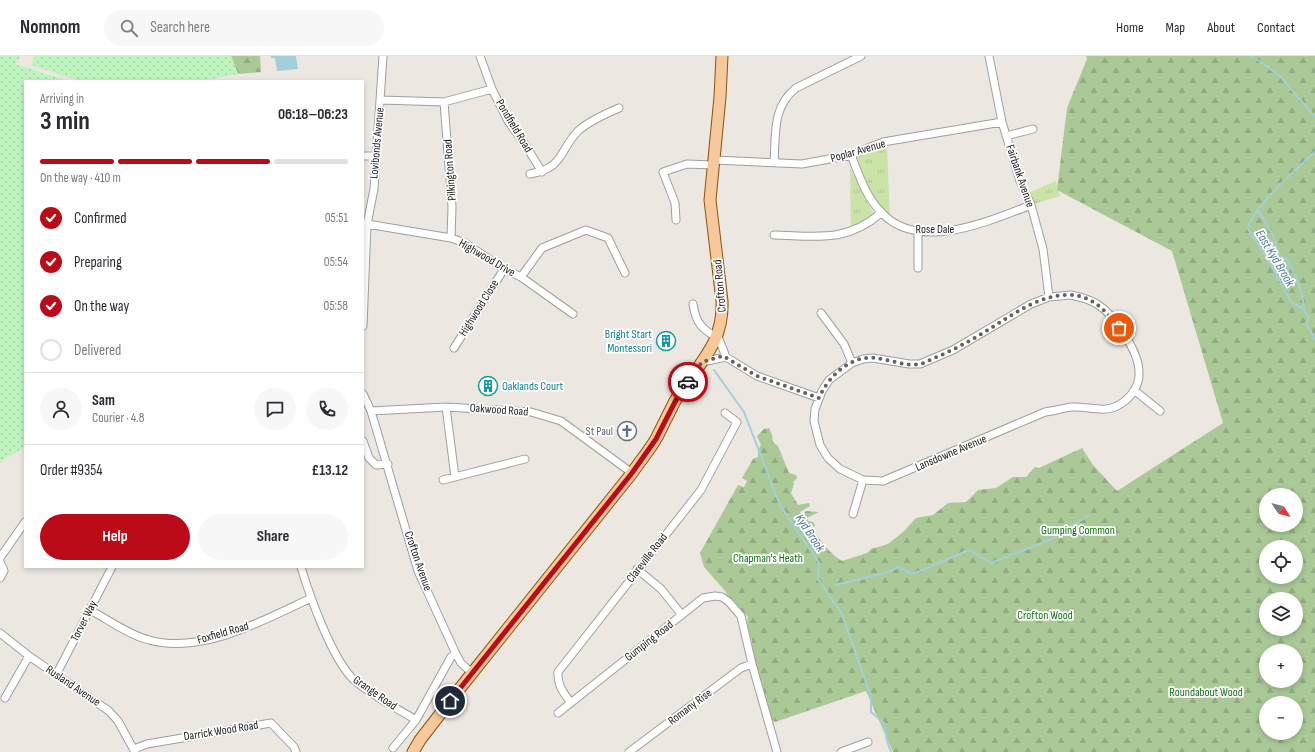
<!DOCTYPE html>
<html lang="en">
<head>
<meta charset="utf-8">
<style>
  body { margin:0; font-family:"Sofia Sans Condensed",sans-serif; background:#f7f7f7; color:#2b2b33; height:100vh; display:flex; flex-direction:column; font-size:15px; white-space:nowrap }
  * { box-sizing:border-box; margin:0 }
  p { font-size:13px; color:#7c7c81 }
  .icon { flex:none; width:22px; height:22px; fill:none; stroke:currentColor; stroke-width:2; stroke-linecap:round; stroke-linejoin:round }
  .map { position:relative; flex:1; overflow:hidden }
  .drawer { position:absolute; left:24px; top:24px; width:340px; height:488px; display:flex; flex-direction:column; background:#fff; border-radius:0px; box-shadow:0 2px 6px #0003 }
  .drawer>* { flex:none }
  .needle { width:26px; rotate:126deg }
  .fabs { position:absolute; left:1259px; top:432px; display:grid; gap:8px }
  .fabs a { display:grid; place-items:center; width:44px; height:44px; border-radius:50%; background:#fff; box-shadow:0 2px 6px #0003; font-size:20px }
  .pin { position:absolute; display:grid; place-items:center; width:34px; height:34px; color:#fff; margin:-17px; border:2px solid #fff; border-radius:50%; box-shadow:0 1px 4px #0007 }
  .courier { position:absolute; display:grid; place-items:center; width:40px; height:40px; margin:-20px; border:3px solid #bb0b18; border-radius:50%; background:#fff; color:#222; box-shadow:0 1px 5px #0007 }
  .overview em { font-style:normal; font-weight:700 }
  .overview div { display:flex; flex-direction:column-reverse }
  .overview { display:flex; align-items:center; justify-content:space-between; height:68px; padding:0 16px }
  h1 { font-size:26px; font-weight:700; line-height:30px }
  .bar { display:grid; grid-template-columns:repeat(4,1fr); gap:6px 4px; align-content:center; height:48px; padding:0 16px }
  .bar i { height:5px; border-radius:3px; background:#e1e1e2 }
  .bar .on { background:#bb0b18 }
  .bar p { grid-column:span 4 }
  .line { display:flex; align-items:center; gap:10px; padding:0 16px; border-top:1px solid #e1e1e2 }
  .line div { flex:1 }
  .round { display:grid; place-items:center; flex:none; width:42px; height:42px; border-radius:21px; background:#f7f7f7 }
  ol { padding:0 16px; list-style:none }
  li { display:flex; align-items:center; gap:12px; height:44px }
  li p { margin-inline-start:auto }
  li .icon { padding:4px; border-radius:50%; background:#bb0b18; color:#fff; stroke-width:4 }
  li:last-child { color:#7c7c81 }
  li i { width:22px; height:22px; border:2px solid #e1e1e2; border-radius:50% }
  .cta { display:flex; gap:8px; margin-top:auto; padding:8px 16px }
  .cta a { flex:1; height:46px; border-radius:24px; background:#bb0b18; color:#fff; font-size:16px; font-weight:700; line-height:46px; text-align:center }
  .cta a+a { background:#f7f7f7; color:#2b2b33 }
  header { display:flex; align-items:center; gap:24px; box-sizing:border-box; height:56px; padding:0 20px; background:#fff; border-bottom:1px solid #e1e1e2 }
  header strong { font-size:19px }
  nav { display:flex; gap:22px; margin-inline-start:auto; font-size:14px }
  .search { width:280px; height:36px; background:#f7f7f7; display:flex; align-items:center; gap:10px; box-sizing:border-box; padding:0 14px; border-radius:22px; color:#7c7c81; font-size:15px }
  .map>svg:first-child { display:block }
  .grass { fill:url(#grass-tufts) }
  .forest { fill:url(#forest-firs); fill-rule:evenodd }
  .park { fill:url(#park-dots) }
  .water { fill:#a3d0d8 }
  .lines { fill:none; stroke-linecap:round; stroke-linejoin:round }
  .stream { stroke:#a3d0d8; stroke-width:2 }
  .street-casing { stroke:#9f9f9f; stroke-width:9 }
  .primary-casing { stroke:#8a5508; stroke-width:13 }
  .street { stroke:#fff; stroke-width:7 }
  .primary { stroke:#f6c89b; stroke-width:11 }
  .done { stroke:#646260; stroke-width:4; stroke-dasharray:0 7.2 }
  .route { stroke:#bb0b18; stroke-width:5 }
  .labels { text-anchor:middle; dominant-baseline:central; stroke-width:3.5; stroke-linejoin:round; paint-order:stroke }
  .street-label { font-size:12px; fill:#1b1b1b; stroke:#fff }
  .culture-label { font-size:12px; fill:#0d838f; stroke:#fff; text-anchor:end }
  .worship-label { font-size:12px; fill:#5b616d; stroke:#fff; text-anchor:end }
  .park-label { font-size:12px; fill:#117111; stroke:#fff }
  .water-label { font-size:13px; font-style:italic; fill:#4a7a9d; stroke:#fff }
</style>
</head>
<body>
<header>
<strong>Nomnom</strong>
<div class="search"><svg class="icon" aria-label="search" viewBox="0 0 24 24"><circle cx="10" cy="10" r="6"/><path d="M15 15l6 6"/></svg>Search here</div>
<nav><a>Home</a><a>Map</a><a>About</a><a>Contact</a></nav>
</header>
<div class="map">
<svg width="1315" height="696" viewBox="0 0 1315 696">
  <defs>
    <pattern id="grass-tufts" width="24" height="20" patternUnits="userSpaceOnUse"><rect width="24" height="20" fill="#cae4a8"/><path d="M3 7l-1-3M5 7V3M7 7l1-3M15 17l-1-3M17 17v-4M19 17l1-3" fill="none" stroke="#adc390"/></pattern>
    <pattern id="forest-firs" width="22" height="20" patternUnits="userSpaceOnUse"><rect width="22" height="20" fill="#aac997"/><path d="M5 1l3.5 6h-7zM16 11l3.5 6h-7z" fill="#92ac82"/></pattern>
    <pattern id="park-dots" width="8" height="8" patternUnits="userSpaceOnUse"><rect width="8" height="8" fill="#bef5be"/><path d="M2 2h.1M6 6h.1" fill="none" stroke="#a3d1a3" stroke-width="1.8" stroke-linecap="round"/></pattern>
  </defs>
  <rect width="100%" height="100%" fill="#ece7e1"/>
  <path class="grass" d="M887,91l3,71 -15,-17 -20,-43z
    M850,112l23,45 -10,11 -12,4z
    M1056,125l4,15 -29,9 -5,-11z"/>
  <path class="forest" d="M231,0h29l1,16 -23,2z
    M1086,0h229v696h-422l-27,-61 -91,31 -6,-5 -7,-25 2,-4 -5,-3 -5,-22 1,-2c-5,-7 -1,-15 -4,-23 -2,-6 -5,-12 -3,-21l-21,-21 -1,-4 -22,-25 -4,-14 38,-68 6,2 3,-6 -5,-3 11,-19 5,-2v-7l3,-5 -4,-9 7,-7 5,-1 3,7 1,7 5,4 11,27 7,2 1,3 -4,4 1,2 -3,9 7,12 11,-2 1,3 -10,6 2,4 4,-5 13,1 -12,6 1,3 5,1 2,4 -2,2c5,11 18,27 29,33l25,-8 4,-4 17,-5 15,-12 13,-14 17,-3 15,-12 18,-1 12,-12 18,-2 17,-11h13l9,-10 4,1 43,-20 11,17 24,26 106,-68 -51,-172 -115,-61 10,-82 20,-49zM1266,439h30v30h-30zM1266,491h30v30h-30zM1266,543h30v30h-30zM1266,595h30v30h-30zM1266,647h30v30h-30z"/>
  <path class="park" d="M0,0h20l-5,8 54,17h-44v357l-2,10 -23,14z
    M35,0h196l7,18 -37,7h-121l-49,-16z"/>
  <path class="water" d="M271,0h25l2,13 -21,2 -2,-13h-4z"/>
  <g class="lines">
    <path class="stream" d="M1251,0l1,1
      M1258,4l22,16 35,41
      M1315,96c-16,15 -64,56 -67,77l21,32 23,42 12,6 5,10 -3,4 9,16
      M1258,154l15,25 4,16 5,7 5,1c8,16 16,31 17,50
      M714,314l30,42 36,93 39,58 -1,16 24,35 29,83v15l13,11 3,18 4,11
      M835,529l50,-12 13,-6 15,7 56,-24 22,13 61,-24 37,-24"/>
    <defs>
      <path id="street" d="M480,0l12,33 16,32 18,25 16,26
        M989,0l13,66 18,59 11,24 12,44 6,48
        M381,44l63,2 48,-13
        M444,46l8,105 -1,31
        M1006,80l27,-7
        M851,99c8,20 15,42 30,57 37,41 108,9 150,-7
        M363,100h13
        M714,104l88,4 49,-9 32,-13 119,-20
        M774,106c2,-28 -2,-55 22,-74l65,-32
        M530,118c35,-7 28,-22 48,-43 11,-10 27,-17 41,-23
        M676,164l-1,-17 -12,-31 24,-8 26,1
        M367,168l84,14 14,5 39,26 17,8 52,37
        M918,175v37
        M774,179c43,1 72,8 107,-22
        M521,221l21,-29 44,-18 22,8 17,35
        M1071,239c9,2 18,4 26,9 17,10 42,48 42,68 1,15 -10,28 -22,34 -14,7 -30,0 -45,1 -9,1 -18,4 -27,5l-162,69 -20,-1 -23,-11 -12,-11 -8,-13 -6,-24 1,-12 7,-18 7,-11 23,-17 11,-4 10,-1 36,6h11l33,-14 78,-46 18,-7z
        M693,248c3,20 9,25 26,35l7,18
        M821,257l23,31 8,19
        M363,270l4,-102 7,-35 9,-133
        M454,292l50,-79
        M702,306l24,-5 31,19 62,22
        M1134,334l26,21
        M363,338l8,17 47,160 38,83 5,9 11,10
        M446,351l9,70
        M371,355l75,-4 85,5 30,9 71,52
        M363,385l6,17 7,7 12,-1
        M443,424l82,-21
        M853,458l10,-34
        M0,502l25,-36
        M0,506l4,9 -4,7
        M301,511c9,30 31,92 53,113 18,16 41,27 62,40
        M637,513l24,20 21,26
        M90,554c19,10 39,25 59,30 53,15 115,-20 162,-42
        M0,577l29,23 80,55 9,10 17,31
        M56,619l56,-108
        M5,642l24,-42
        M571,647c-8,-11 -14,-18 -13,-31l143,-182 36,-68 -12,-9
        M558,657l145,-115 12,-2 7,1 7,5 12,14 11,48 25,88
        M393,692l23,-28 35,-63 5,-3
        M134,693l13,-5 124,-21 23,24 2,5
        M629,696l112,-84 11,-4
        M841,696l27,-10"/>
      <path id="primary" d="M413,696l7,-12 41,-53 171,-214c8,-12 18,-23 25,-36 6,-12 12,-24 18,-36 21,-36 49,-55 47,-100l-12,-101 10,-103 2,-41"/>
    </defs>
    <use href="#street" class="street-casing"/>
    <use href="#primary" class="primary-casing"/>
    <use href="#street" class="street"/>
    <use href="#primary" class="primary"/>
  </g>
  <g class="lines">
    <path class="done" d="M688,326l14,-20 21,-6 34,20 62,22c9,-21 31,-43 56,-40 14,1 31,9 45,6 6,-1 11,-5 17,-7 16,-7 31,-15 46,-24 27,-16 54,-39 88,-38 22,1 36,17 48,33"/>
    <path class="route" d="M450,645l182,-228 24,-34 20,-39 12,-18"/>
  </g>
  <defs>
    <symbol id="building-ring" viewBox="-11 -11 22 22"><circle r="9.5" fill="#fff" stroke="#0f9aa8" stroke-width="1.5"/><path d="M-4-6H4V6H1V3H-1V6H-4ZM-2.5-4.3h1.7v1.8h-1.7ZM.8-4.3h1.7v1.8H.8ZM-2.5-1h1.7V.8h-1.7ZM.8-1h1.7V.8H.8Z" fill="#0f9aa8"/></symbol>
    <symbol id="church-ring" viewBox="-11 -11 22 22"><circle r="9.5" fill="#fff" stroke="#6b7280" stroke-width="1.5"/><path d="M-1.2-6h2.4v3.5h3.3v2.4h-3.3V6h-2.4V-.1h-3.3v-2.4h3.3Z" fill="#6b7280"/></symbol>
  </defs>
  <g fill-rule="evenodd">
    <use href="#building-ring" x="655" y="274" width="22" height="22"/>
    <use href="#building-ring" x="477" y="319" width="22" height="22"/>
    <use href="#church-ring" x="616" y="364" width="22" height="22"/>
  </g>
  <g class="labels">
    <g class="street-label">
      <text transform="translate(514 70) rotate(59)">Pondfield Road</text>
      <text transform="translate(377 87) rotate(-85)">Lovibonds Avenue</text>
      <text transform="translate(858 95) rotate(-16)">Poplar Avenue</text>
      <text transform="translate(450 114) rotate(-94)">Pilkington Road</text>
      <text transform="translate(1020 120) rotate(71)">Fairbank Avenue</text>
      <text x="935" y="173">Rose Dale</text>
      <text transform="translate(487 202) rotate(30)">Highwood Drive</text>
      <text transform="translate(720 230) rotate(-95)">Crofton Road</text>
      <text transform="translate(479 252) rotate(-58)">Highwood Close</text>
      <text transform="translate(499 354) rotate(4)">Oakwood Road</text>
      <text transform="translate(951 397) rotate(-23)">Lansdowne Avenue</text>
      <text transform="translate(647 502) rotate(-52)">Clareville Road</text>
      <text transform="translate(418 505) rotate(71)">Crofton Avenue</text>
      <text transform="translate(84 565) rotate(-63)">Torver Way</text>
      <text transform="translate(223 577) rotate(-16)">Foxfield Road</text>
      <text transform="translate(649 585) rotate(-38)">Gumping Road</text>
      <text transform="translate(73 630) rotate(34)">Rusland Avenue</text>
      <text transform="translate(375 637) rotate(35)">Grange Road</text>
      <text transform="translate(690 651) rotate(-37)">Romany Rise</text>
      <text transform="translate(221 675) rotate(-9)">Darrick Wood Road</text>
    </g>
    <g class="culture-label">
      <text x="652" y="278">Bright Start<tspan x="652" dy="14">Montessori</tspan></text>
      <text x="502" y="330" text-anchor="start">Oaklands Court</text>
    </g>
    <g class="worship-label">
      <text x="613" y="375">St Paul</text>
    </g>
    <g class="park-label">
      <text x="1078" y="474">Gumping Common</text>
      <text x="768" y="502">Chapman's Heath</text>
      <text x="1045" y="559">Crofton Wood</text>
      <text x="1206" y="636">Roundabout Wood</text>
    </g>
    <g class="water-label">
      <text transform="translate(1275 202) rotate(59)">East Kyd Brook</text>
      <text transform="translate(810 477) rotate(56)">Kyd Brook</text>
    </g>
  </g>
</svg>
<div class="fabs">
<a><svg class="needle" viewBox="-14 -14 28 28"><path d="M0-13l5 13h-10z" fill="#e53935"/><path d="M0 13l5-13h-10z" fill="#7c7c81"/></svg></a>
<a><svg class="icon" aria-label="locate" viewBox="0 0 24 24"><circle cx="12" cy="12" r="6"/><path d="M12 2v4M12 18v4M2 12h4M18 12h4"/></svg></a>
<a><svg class="icon" aria-label="layers" viewBox="0 0 24 24"><path d="M12 4l9 5-9 5-9-5zM3 14l9 5 9-5"/></svg></a>
<a>+</a>
<a>−</a>
</div>
<div class="pin" style="left:1119px;top:272px;background:#ea580c"><svg class="icon" aria-label="bag" viewBox="0 0 24 24"><path d="M5 8h14l-1 12H6zM9 8a3 3 0 0 1 6 0"/></svg></div>
<div class="pin" style="left:450px;top:645px;background:#1f2937"><svg class="icon" aria-label="home" viewBox="0 0 24 24"><path d="M3 11l9-7 9 7M6 9v11h12V9"/></svg></div>
<div class="courier" style="left:688px;top:326px"><svg class="icon" aria-label="car" viewBox="0 0 24 24"><path d="M5 17H2v-5l4-1 3-4h7l3 4 3 1v5h-3M9 17h6M6 11h13"/><circle cx="7" cy="17" r="2"/><circle cx="17" cy="17" r="2"/></svg></div>
<section class="drawer">
<div class="overview"><div><h1>3 min</h1><p>Arriving in</p></div><em>06:18–06:23</em></div>
<div class="bar"><i class="on"></i><i class="on"></i><i class="on"></i><i></i><p>On the way · 410 m</p></div>
<ol>
<li><svg class="icon" aria-label="check" viewBox="0 0 24 24"><path d="M5 12l5 5 9-10"/></svg>Confirmed<p>05:51</p></li>
<li><svg class="icon" aria-label="check" viewBox="0 0 24 24"><path d="M5 12l5 5 9-10"/></svg>Preparing<p>05:54</p></li>
<li><svg class="icon" aria-label="check" viewBox="0 0 24 24"><path d="M5 12l5 5 9-10"/></svg>On the way<p>05:58</p></li>
<li><i></i>Delivered</li>
</ol>
<div class="line" style="height:72px"><a class="round"><svg class="icon" aria-label="person" viewBox="0 0 24 24"><circle cx="12" cy="8" r="4"/><path d="M4 21q1-7 8-7t8 7"/></svg></a><div><b>Sam</b><p>Courier · 4.8</p></div><a class="round"><svg class="icon" aria-label="chat" viewBox="0 0 24 24"><path d="M4 5h16v11H9l-5 4z"/></svg></a><a class="round"><svg class="icon" aria-label="phone" viewBox="0 0 24 24"><path d="M5 4h4l2 5-3 2q2 4 5 5l2-3 5 2v4C11 20 4 13 5 4z"/></svg></a></div>
<div class="line" style="height:52px"><div>Order #9354</div><b>£13.12</b></div>
<div class="cta"><a>Help</a><a>Share</a></div>
</section>
</div>
</body>
</html>
